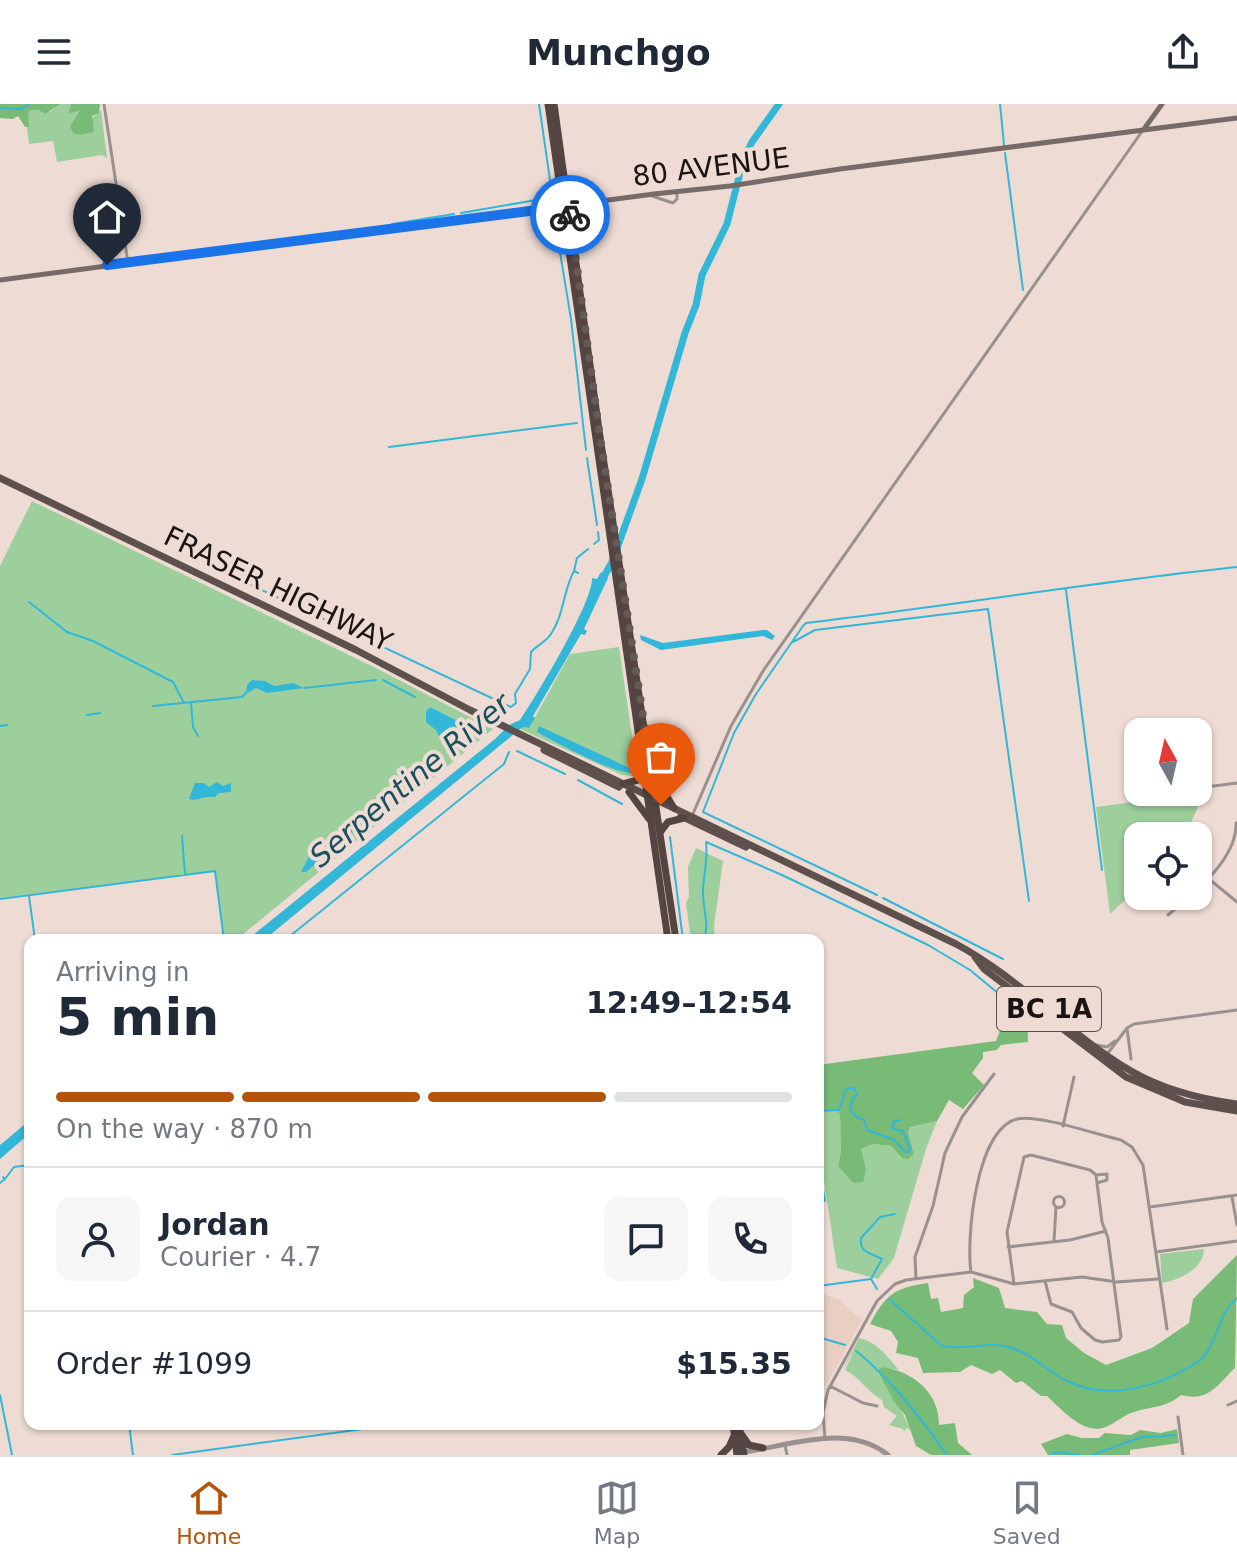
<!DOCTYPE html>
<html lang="en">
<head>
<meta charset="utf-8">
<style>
  body { margin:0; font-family:"DejaVu Sans",sans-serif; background:#f6f6f7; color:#1f2937; height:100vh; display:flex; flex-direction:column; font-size:30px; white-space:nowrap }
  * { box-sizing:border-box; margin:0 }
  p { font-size:26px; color:#747a83 }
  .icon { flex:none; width:44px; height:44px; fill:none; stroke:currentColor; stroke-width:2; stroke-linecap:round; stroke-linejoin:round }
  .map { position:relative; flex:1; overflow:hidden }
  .sheet { position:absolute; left:24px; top:830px; width:800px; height:496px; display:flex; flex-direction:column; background:#fff; border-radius:16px; box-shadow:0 2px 6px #0004 }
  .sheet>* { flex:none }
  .needle { width:52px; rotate:352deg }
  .tools { position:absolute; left:1124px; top:614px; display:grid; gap:16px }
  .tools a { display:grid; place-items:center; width:88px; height:88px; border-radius:16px; background:#fff; box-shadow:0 2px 6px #0004; font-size:40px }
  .pin { position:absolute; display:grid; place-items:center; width:68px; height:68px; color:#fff; margin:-82px -34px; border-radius:50% 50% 50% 0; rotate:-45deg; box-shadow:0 0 8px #0007 }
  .pin .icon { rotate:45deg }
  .courier { position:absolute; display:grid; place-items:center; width:80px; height:80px; margin:-40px; border:6px solid #1a73e8; border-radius:50%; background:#fff; color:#222; box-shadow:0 2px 10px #0007 }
  .headline em { font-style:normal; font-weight:600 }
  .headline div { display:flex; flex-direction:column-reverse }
  .headline { display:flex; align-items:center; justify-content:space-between; height:136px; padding:0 32px }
  h1 { font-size:52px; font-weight:600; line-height:60px }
  .bar { display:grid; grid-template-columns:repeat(4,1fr); gap:12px 8px; align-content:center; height:96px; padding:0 32px }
  .bar i { height:10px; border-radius:6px; background:#e0e1e3 }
  .bar .active { background:#b45309 }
  .bar p { grid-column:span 4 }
  .line { display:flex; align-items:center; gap:20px; padding:0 32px; border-top:2px solid #e0e1e3 }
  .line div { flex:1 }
  .round { display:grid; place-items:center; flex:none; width:84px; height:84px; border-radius:16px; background:#f6f6f7 }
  header { display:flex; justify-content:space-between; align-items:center; height:104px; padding:0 32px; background:#fff; font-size:36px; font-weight:600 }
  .dock { display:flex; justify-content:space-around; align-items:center; height:112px; border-top:2px solid #e0e1e3; background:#fff; font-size:22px; color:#747a83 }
  .dock a { display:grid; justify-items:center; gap:4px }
  .dock .active { color:#b45309 }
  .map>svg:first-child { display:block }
  .built { fill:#e8cfc2 }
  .green { fill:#9dcf9c }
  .forest { fill:#7b7 }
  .water { fill:#33b7d8 }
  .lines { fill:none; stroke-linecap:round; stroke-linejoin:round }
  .stream { stroke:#33b7d8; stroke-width:2 }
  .river { stroke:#33b7d8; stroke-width:7 }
  .minor { stroke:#99918f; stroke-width:3 }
  .tertiary { stroke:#99918f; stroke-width:5 }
  .secondary { stroke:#776b68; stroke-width:5 }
  .primary { stroke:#5e504d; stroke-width:7 }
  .trunk { stroke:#544542; stroke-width:7 }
  .done { stroke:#645a56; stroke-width:8; stroke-dasharray:0 14.4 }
  .route { stroke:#1a73e8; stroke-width:10 }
  .labels { text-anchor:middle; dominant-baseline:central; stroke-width:8; stroke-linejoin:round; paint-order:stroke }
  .shield { fill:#eedcd4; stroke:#5a504c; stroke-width:2 }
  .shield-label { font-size:26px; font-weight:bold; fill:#1a1412 }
  .street-label { font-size:28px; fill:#1a1412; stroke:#eedcd4 }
  .water-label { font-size:30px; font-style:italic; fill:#1b505e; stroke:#eedcd4 }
</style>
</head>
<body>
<header><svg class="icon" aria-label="menu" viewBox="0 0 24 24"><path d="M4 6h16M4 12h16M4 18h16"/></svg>Munchgo<svg class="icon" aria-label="share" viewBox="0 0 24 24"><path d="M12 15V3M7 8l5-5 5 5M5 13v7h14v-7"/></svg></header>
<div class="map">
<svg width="1237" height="1351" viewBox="0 0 1237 1351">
  <rect width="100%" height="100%" fill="#eedcd4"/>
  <path class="built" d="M822,1186l1,4 17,6 16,15 7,3 -37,68h-6l-2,3v-98z"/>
  <path class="green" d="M24,0l26,8 11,-8h10l4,7 4,-1 -9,16 11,9 13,-4 -3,-12 10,-9 6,48 -5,-3 -45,7 -4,-21 -24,3z
    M32,397l344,167 117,61 -257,211h-12l-9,-69 -215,27v-332z
    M619,543l18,123 -5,6 -10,-1 -102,-46 4,-3 5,2 41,-74z
    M1204,689l-19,43h-47v52l-28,26 -14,-107z
    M696,744l27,13 -9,65 1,14h-24l-5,-37 3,-6 -1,-30z
    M836,1006l4,4 1,37 -3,14 15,18 7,-34 13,-5 18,2 11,12 12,-4 -6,-22 2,-5 27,-6 -11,28 -32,109 -16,21 -41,-11 -19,-128v-29z
    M1204,1145c0,20 -25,31 -42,34l-2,-29z
    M859,1234c17,3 29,19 40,32l-15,-3 -5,7c11,19 24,36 31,56l-4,-2 -2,4 -1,-3 -14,-4 8,-9 -13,-9 -2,-7c-14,-7 -21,-22 -37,-30l10,-20 -12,19z"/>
  <path class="forest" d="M0,0h61l-16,10 -6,-4h-8l-3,3 1,14h-4l-7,-11 -5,3 -13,-1z
    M71,0h29l-1,9 -7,3 2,16 -13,3 -8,-2 -3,-7 9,-15 -10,2z
    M1012,895l15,13 1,30 -27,3 -4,5 -14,2v6l-11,15 12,12 -21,24 -14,-9 -12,21 -27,6 -2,5 6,22 -6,5 -6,-1 -11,-12 -18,-2 -12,5 5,21 -3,12 -10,1 -15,-17 3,-15 -1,-37 -4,-4 -18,1v-46l178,-24z
    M1237,1151l-2,113c-19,18 -26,34 -54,27 -15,13 -29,11 -47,17 -10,3 -19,11 -28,15 -22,9 -45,-18 -59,-31h-6l-19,-15 -6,2 -16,-13 -8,4 -21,-9 -11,7 -37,1 -5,-15 -22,-5 2,-11 -7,-11 -21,-7c16,-30 24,-36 58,-41l3,16 7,-1 3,14 22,-4 1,-13 10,-8 -1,-9 26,10 6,20 32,4 10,12 15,1 4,13 18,15 22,12 46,-17 37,-25 4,-24z
    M884,1263c31,6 55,26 55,58l16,-2 3,20 14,12h-41l-15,-9 -11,-31 -10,-12 -16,-29v-5z
    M1177,1325l2,14 -49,7v5h-82l-7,-11 26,-10 15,4h17l6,-5 26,2 9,-5 21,3z"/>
  <path class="water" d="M601,468l7,6 -24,51 3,2 -2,4 -4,-1 -48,82 2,2 -6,10 -5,-1 -4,2 -256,211h-17l248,-201 14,-14 11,-5c17,-25 73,-118 72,-142l5,1z
    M763,526h4l8,6 -3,4 -9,-4 -102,14 -20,-10 -1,-5 23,8z
    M252,576l13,1 9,5 19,-3 11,5 -37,5 -11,-5 -10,6 1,-9z
    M430,603l41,21v1l-8,2 -13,9 -10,-1 -4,-9 -10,-8v-10z
    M539,622l95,44v3c-18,2 -79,-31 -97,-41z
    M217,678l6,4 8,-3v9l-12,1 -4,4c-10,-2 -21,5 -26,2l6,-16h9l5,4z
    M364,719l-58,49h-5l11,-21z
    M30,1016v13l-30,26v-14z"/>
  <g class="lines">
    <path class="stream" d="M1000,0l4,41
      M0,4l21,1 8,-5
      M1005,49l18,137
      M461,109l81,-14 9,-12 -12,-83
      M555,118l16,97 15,131
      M392,120l62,-10
      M389,343l188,-24
      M587,354l10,67
      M594,440l5,-4 -1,-8
      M574,467l3,-13 11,-9
      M249,480l262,123 5,-4 -1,-9 15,-25 1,-17c6,-7 15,-10 20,-18 13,-19 12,-43 23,-63l4,2
      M1066,486l36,280
      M29,498l38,30 26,9 80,41 11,21
      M793,538l22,-12 173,-21 41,292
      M383,576l32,17
      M304,584l72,-8
      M191,599l2,24 5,9
      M153,602l89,-9 4,-4
      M87,611l13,-2
      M0,622l7,-1
      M517,647l48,23
      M578,676l44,24
      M1140,726l2,4
      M182,732l3,39
      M670,733l13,103
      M877,791l-174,-83 31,-79 22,-39 47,-68 3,-3c145,-17 286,-41 431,-56
      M29,792l6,44
      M883,794l120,61
      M0,795l215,-28 9,69
      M285,836l219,-176 5,-12
      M583,836l23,-3
      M704,836c6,-17 -2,-33 -1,-51 1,-16 5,-31 3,-47l76,33 146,70 42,25 35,29
      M818,1007l21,-1 7,-21 8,-1 3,6 -5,6 -2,10 7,7 7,3 3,10 27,10 11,12h3l2,-4 -7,-17 -10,-2v-7l8,-2
      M818,1057l7,40
      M5,1075l9,-12 16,-2
      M0,1079l5,-4 -2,-2
      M871,1175l11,-20c-11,-6 -23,-6 -21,-21l19,-21 15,-3
      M818,1182l53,-7 6,10
      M889,1195l53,47c22,5 44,-5 67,1 22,6 38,24 58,34 42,21 96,5 133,-21 16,-12 17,-45 37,-62
      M818,1233l27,8
      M856,1247c36,29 63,65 91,104
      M0,1291l12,60
      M129,1320l4,31
      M172,1351l228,-31
      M1051,1351l6,-3 23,3
      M1092,1351l50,-18 33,-2"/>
    <path class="river" d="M601,478l11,-20 30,-83 43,-146 11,-28 6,-30 25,-51 16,-63 9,-19 27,-38"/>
    <path class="minor" d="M104,0l24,159
      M652,92l21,7 4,-4v-7
      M1206,683l31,-4
      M692,712l39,-90 32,-55 380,-541
      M1209,775l28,23
      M1198,785c17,-16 39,-41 38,-66
      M1168,811l22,-19
      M1127,924l4,31
      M1097,941l10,2 8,-6
      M1108,949l19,-25 7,-4 103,-14
      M1063,1022l11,-49
      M1053.5 1098a5.5 5.5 0 1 1 11 0a5.5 5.5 0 1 1-11 0Z
      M1232,1093l5,28
      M1150,1103l87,-12
      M1054,1137l2,-34
      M1008,1143l62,-7 36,-9
      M1156,1148l81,-11
      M971,1168c-5,-34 5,-143 46,-153 21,-5 81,16 104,21l11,7 11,18 24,164
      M916,1175l-1,-22 18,-51 12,-53 17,-36 32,-43
      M1045,1177l6,23 21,8 9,16 14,12 7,2 17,-2 2,-3 -13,-99 -6,-16 -6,-47
      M1014,1180l-7,-52 17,-75 7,-2 59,15 6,5 11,-1v6l-10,3
      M830,1282l33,17 14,3
      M1228,1301l9,-4
      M1178,1313l5,38
      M825,1335l-2,-26 5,-23 49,-89 18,-17 11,-4 65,-8 43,12 68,-7 35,5 41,-3
      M785,1341l2,10"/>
    <path class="tertiary" d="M743,1348c46,-6 105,-30 145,3"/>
    <path class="secondary" d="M1144,25l18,-25
      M0,176l654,-86 76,-8 110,-17 397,-51"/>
    <path class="primary" d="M0,374l356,172 114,60 486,234c64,34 113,91 175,127 33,19 69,28 106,33
      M544,646l75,37
      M681,712l65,31
      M975,853l9,12 142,108 59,25 52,9"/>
    <path class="trunk" d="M548,0l120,836
      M554,0l45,326 77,510
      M541,106l13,-8 4,-9
      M572,119l5,-10 11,-10
      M656,675l18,29
      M623,680l15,-4 4,-8
      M629,688l20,27
      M661,727l7,-9 16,-4
      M733,1320l4,31
      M739,1320l5,31
      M742,1331l7,10 14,3
      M721,1351l8,-8 5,-11"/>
  </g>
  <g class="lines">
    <path class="done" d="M570,111l29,215 57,370 5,5"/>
    <path class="route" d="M107,161l462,-59 1,9"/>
  </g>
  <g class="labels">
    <rect class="shield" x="997" y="883" width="104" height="44" rx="6"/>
    <g class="shield-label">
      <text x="1049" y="905">BC 1A</text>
    </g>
    <g class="street-label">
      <text transform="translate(711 63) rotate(-7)">80 AVENUE</text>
      <text transform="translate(278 485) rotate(26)">FRASER HIGHWAY</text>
    </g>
    <g class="water-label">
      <text transform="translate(410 676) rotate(-40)">Serpentine River</text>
    </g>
  </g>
</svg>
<div class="tools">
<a><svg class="needle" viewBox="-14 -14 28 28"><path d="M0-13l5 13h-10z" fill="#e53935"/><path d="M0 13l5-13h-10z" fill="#747a83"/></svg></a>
<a><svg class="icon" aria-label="locate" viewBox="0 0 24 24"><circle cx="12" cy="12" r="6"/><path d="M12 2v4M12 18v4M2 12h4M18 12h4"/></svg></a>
</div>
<div class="pin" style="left:661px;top:701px;background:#ea580c"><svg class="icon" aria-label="bag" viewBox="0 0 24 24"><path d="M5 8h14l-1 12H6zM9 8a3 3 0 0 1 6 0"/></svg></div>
<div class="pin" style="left:107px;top:161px;background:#1f2937"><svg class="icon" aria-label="home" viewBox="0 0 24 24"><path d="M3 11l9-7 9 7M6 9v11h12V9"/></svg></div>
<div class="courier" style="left:570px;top:111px"><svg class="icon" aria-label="bike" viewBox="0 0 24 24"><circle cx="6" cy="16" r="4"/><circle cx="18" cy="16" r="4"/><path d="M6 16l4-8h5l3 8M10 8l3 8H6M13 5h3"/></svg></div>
<section class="sheet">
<div class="headline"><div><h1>5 min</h1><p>Arriving in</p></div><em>12:49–12:54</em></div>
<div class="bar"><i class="active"></i><i class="active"></i><i class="active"></i><i></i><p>On the way · 870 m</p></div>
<div class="line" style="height:144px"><a class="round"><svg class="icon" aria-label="person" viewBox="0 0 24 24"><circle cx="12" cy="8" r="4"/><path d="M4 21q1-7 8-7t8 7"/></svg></a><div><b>Jordan</b><p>Courier · 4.7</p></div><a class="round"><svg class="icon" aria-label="chat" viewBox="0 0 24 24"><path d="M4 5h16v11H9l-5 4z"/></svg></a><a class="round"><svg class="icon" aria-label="phone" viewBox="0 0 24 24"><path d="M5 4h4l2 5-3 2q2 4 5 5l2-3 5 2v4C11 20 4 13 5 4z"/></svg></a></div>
<div class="line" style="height:104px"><div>Order #1099</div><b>$15.35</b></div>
</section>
</div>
<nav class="dock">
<a class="active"><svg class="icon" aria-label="home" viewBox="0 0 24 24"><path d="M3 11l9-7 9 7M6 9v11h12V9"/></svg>Home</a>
<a><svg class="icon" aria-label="map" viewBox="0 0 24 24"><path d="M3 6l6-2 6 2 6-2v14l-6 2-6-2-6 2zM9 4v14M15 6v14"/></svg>Map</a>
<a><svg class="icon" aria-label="saved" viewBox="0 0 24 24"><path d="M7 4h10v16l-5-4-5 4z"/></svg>Saved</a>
</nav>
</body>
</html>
